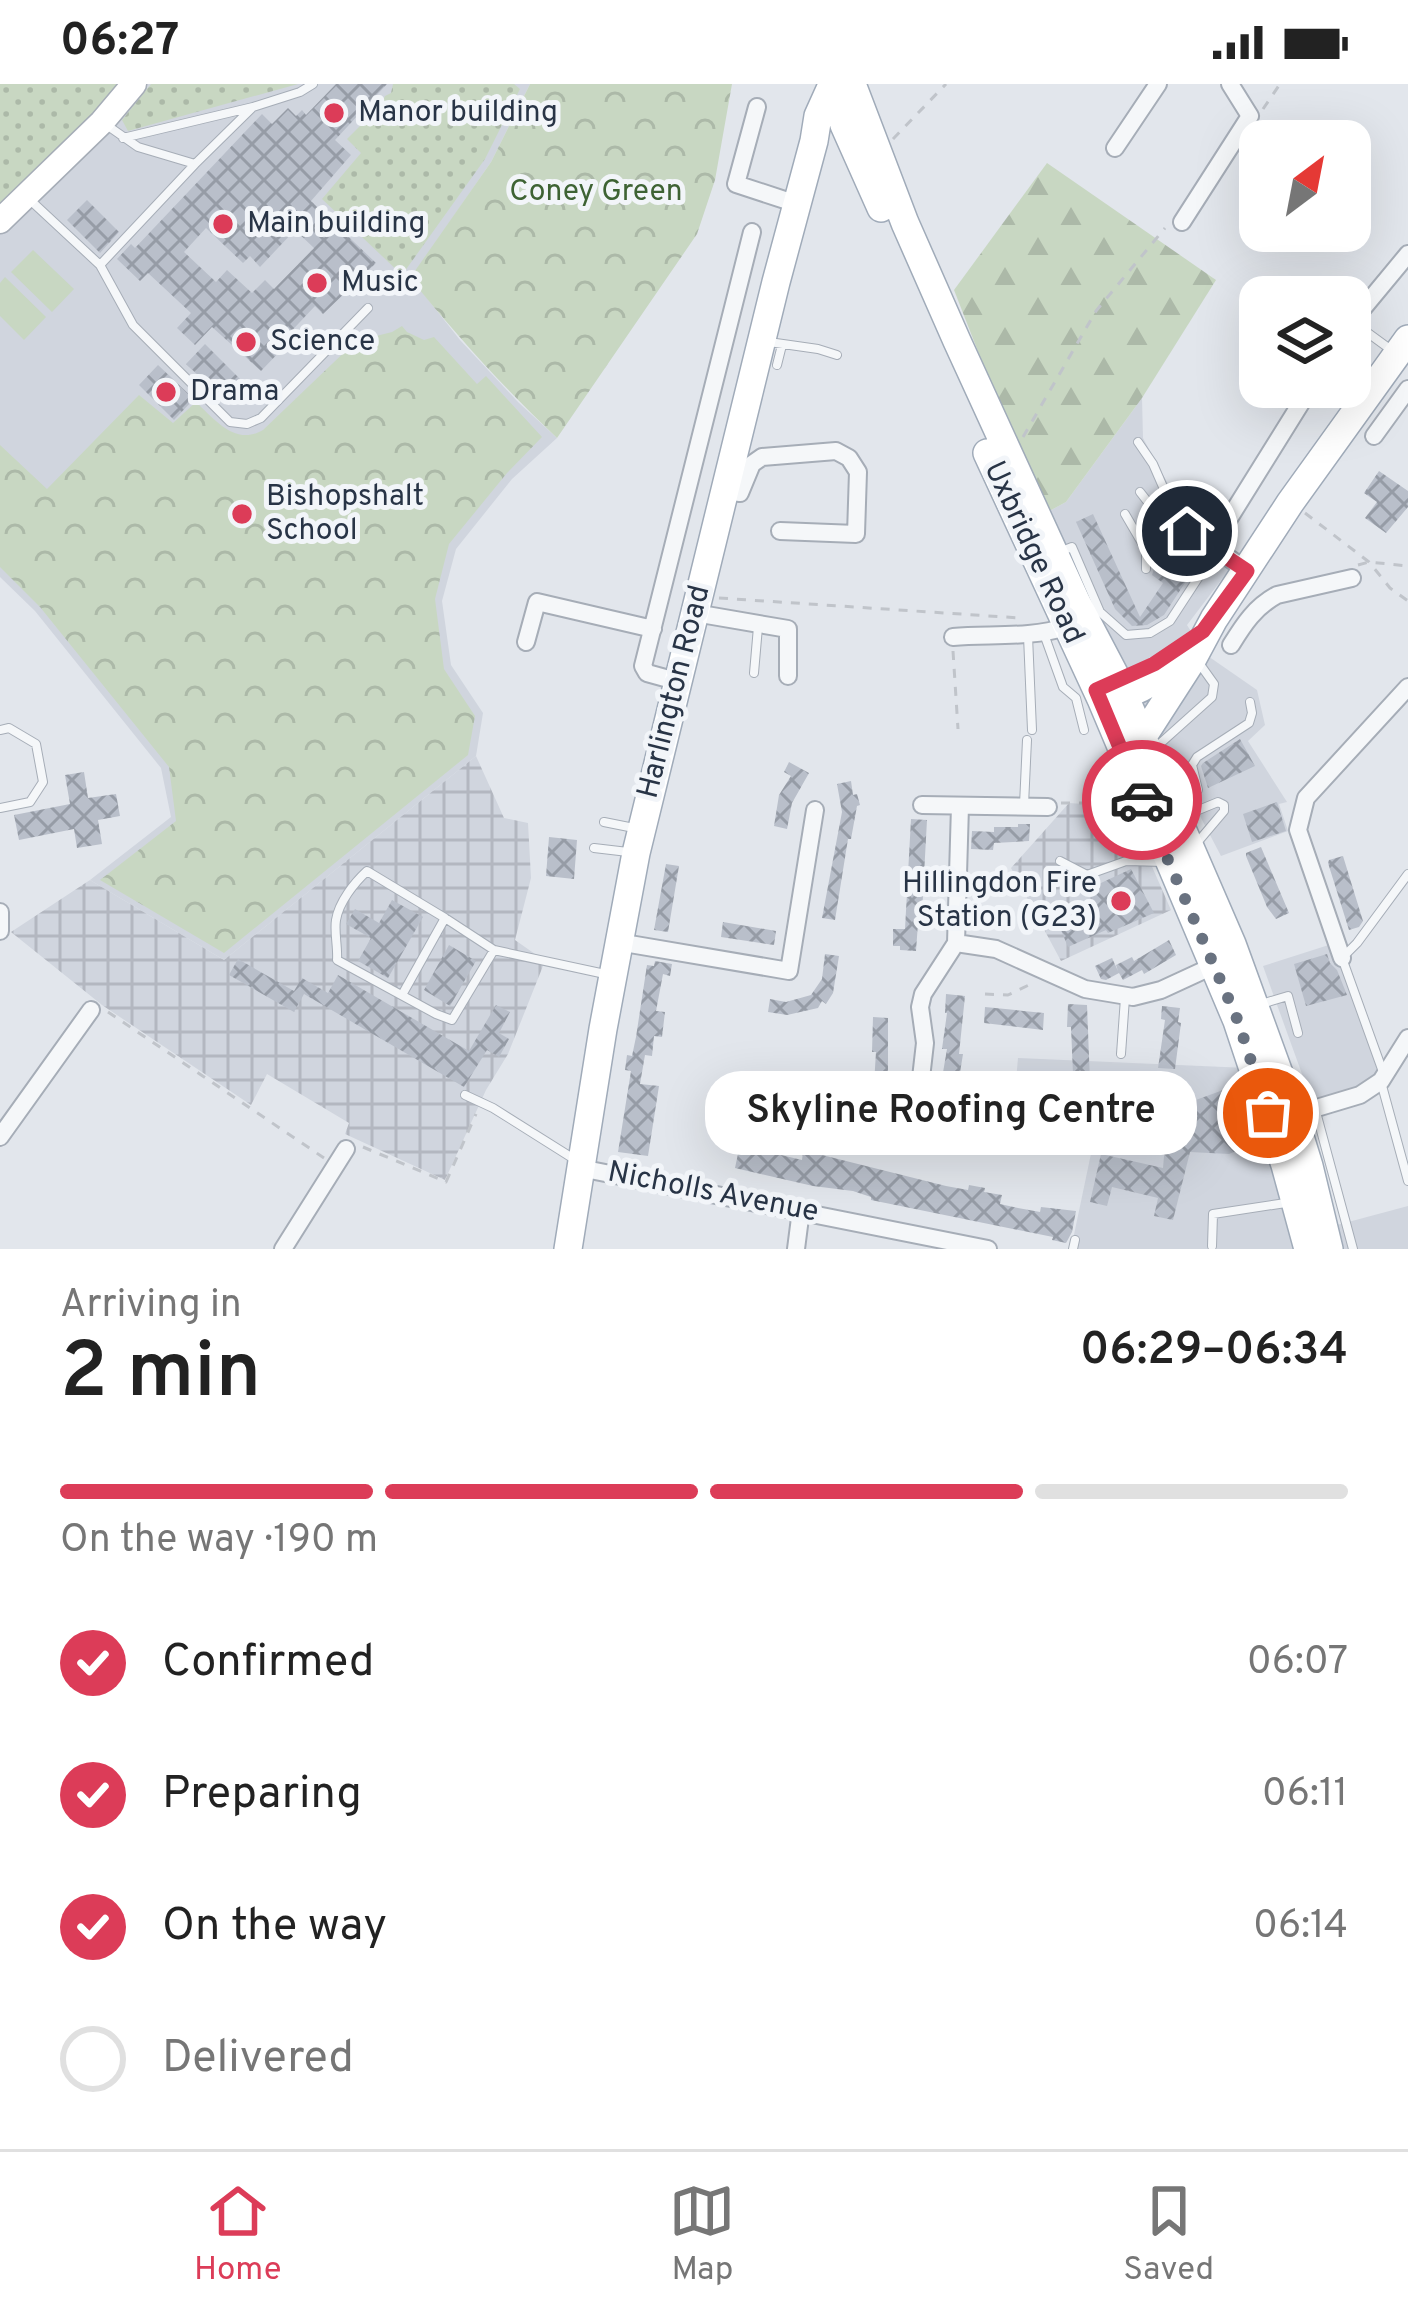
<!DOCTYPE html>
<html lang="en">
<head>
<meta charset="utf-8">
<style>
  body { margin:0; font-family:Overpass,sans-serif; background:#f6f6f6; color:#222; height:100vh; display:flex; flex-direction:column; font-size:45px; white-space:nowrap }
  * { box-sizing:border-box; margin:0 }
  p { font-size:39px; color:#767676 }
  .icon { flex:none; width:66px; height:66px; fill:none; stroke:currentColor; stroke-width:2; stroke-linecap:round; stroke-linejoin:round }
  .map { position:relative; height:1165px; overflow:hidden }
  .details { display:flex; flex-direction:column; background:#fff; flex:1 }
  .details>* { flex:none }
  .needle { width:78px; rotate:32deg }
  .tools { position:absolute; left:1239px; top:36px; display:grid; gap:24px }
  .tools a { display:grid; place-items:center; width:132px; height:132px; border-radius:24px; background:#fff; box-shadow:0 12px 48px #0002; font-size:60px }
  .pin { position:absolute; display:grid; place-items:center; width:102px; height:102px; color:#fff; margin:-51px; border:6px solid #fff; border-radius:50%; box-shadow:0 3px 12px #0007 }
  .courier { position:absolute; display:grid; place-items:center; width:120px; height:120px; margin:-60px; border:9px solid #dc3c58; border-radius:50%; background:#fff; color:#222; box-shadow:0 3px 15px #0007 }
  .bubble { position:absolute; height:84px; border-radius:36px; background:#fff; box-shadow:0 12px 48px #0002; font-size:39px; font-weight:600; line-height:84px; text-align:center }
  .summary em { font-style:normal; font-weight:600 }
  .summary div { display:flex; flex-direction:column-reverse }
  .summary { display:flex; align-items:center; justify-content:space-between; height:204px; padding:0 60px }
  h1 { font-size:78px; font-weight:600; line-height:90px }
  .bar { display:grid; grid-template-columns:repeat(4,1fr); gap:18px 12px; align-content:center; height:144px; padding:0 60px }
  .bar i { height:15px; border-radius:9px; background:#e0e0e0 }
  .bar .on { background:#dc3c58 }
  .bar p { grid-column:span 4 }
  ol { padding:0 60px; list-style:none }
  li { display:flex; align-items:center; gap:36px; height:132px }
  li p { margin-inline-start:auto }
  li .icon { padding:12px; border-radius:50%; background:#dc3c58; color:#fff; stroke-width:4 }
  li:last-child { color:#767676 }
  li i { width:66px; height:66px; border:6px solid #e0e0e0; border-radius:50% }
  .status { display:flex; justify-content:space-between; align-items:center; height:84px; padding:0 60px; background:#fff; direction:ltr }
  .status svg { height:33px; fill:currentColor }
  .dock { display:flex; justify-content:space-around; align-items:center; height:168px; border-top:3px solid #e0e0e0; background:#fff; font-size:33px; color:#767676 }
  .dock a { display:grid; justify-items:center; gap:6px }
  .dock .on { color:#dc3c58 }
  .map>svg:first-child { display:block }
  .built { fill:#d0d5de }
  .industrial { fill:url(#industrial-grid) }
  .grass { fill:url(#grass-dots) }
  .forest { fill:url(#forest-firs) }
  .park { fill:url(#park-crowns) }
  .pitch { fill:#c8d7c2 }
  .building { fill:url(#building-cross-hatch); fill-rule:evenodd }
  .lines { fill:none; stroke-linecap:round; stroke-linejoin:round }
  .lane-casing { stroke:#a6adb7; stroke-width:10 }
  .street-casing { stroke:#a6adb7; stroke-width:20 }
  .secondary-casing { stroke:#a6adb7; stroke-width:27 }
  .primary-casing { stroke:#a0abb9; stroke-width:30 }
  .path { stroke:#c0c4ca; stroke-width:3; stroke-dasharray:9 9; stroke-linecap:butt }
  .lane { stroke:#f5f7f9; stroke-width:8 }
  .street { stroke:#f5f7f9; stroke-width:16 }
  .secondary { stroke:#fff; stroke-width:24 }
  .primary { stroke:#fff; stroke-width:27 }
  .done { stroke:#697280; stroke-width:12; stroke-dasharray:0 21.6 }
  .route { stroke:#dc3c58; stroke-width:15 }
  .poi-dot { fill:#dc3c58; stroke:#f2f5f9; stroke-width:4.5 }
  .labels { text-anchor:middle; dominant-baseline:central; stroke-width:10; stroke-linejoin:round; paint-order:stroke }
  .poi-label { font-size:30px; fill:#283446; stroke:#f2f5f9; text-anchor:start }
  .park-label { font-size:30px; fill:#3e6334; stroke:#f2f5f9 }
  .street-label { font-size:30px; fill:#283446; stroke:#f2f5f9 }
</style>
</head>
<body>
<div class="status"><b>06:27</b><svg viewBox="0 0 49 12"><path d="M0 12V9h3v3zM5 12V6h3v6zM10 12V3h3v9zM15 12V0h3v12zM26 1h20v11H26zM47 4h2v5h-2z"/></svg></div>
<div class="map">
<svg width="1408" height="1165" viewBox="0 0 1408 1165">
  <defs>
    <pattern id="industrial-grid" width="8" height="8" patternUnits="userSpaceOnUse" patternTransform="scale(3)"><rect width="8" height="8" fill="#d0d5de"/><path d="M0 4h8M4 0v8" fill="none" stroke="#b3b7c0"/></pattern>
    <pattern id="grass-dots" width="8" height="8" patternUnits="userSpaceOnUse" patternTransform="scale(3)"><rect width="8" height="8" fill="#c8d7c2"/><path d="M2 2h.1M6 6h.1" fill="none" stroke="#acb9a8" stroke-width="1.8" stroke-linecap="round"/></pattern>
    <pattern id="forest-firs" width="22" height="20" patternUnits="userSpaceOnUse" patternTransform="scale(3)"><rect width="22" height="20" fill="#c8d7c2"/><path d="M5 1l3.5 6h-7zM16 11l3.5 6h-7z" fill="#acb9a8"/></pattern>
    <pattern id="park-crowns" width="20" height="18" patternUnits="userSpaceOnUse" patternTransform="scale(3)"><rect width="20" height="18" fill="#c8d7c2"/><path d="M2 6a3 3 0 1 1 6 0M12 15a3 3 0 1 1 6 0" fill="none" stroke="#acb9a8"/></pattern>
    <pattern id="building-cross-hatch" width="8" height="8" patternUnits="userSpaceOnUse" patternTransform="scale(3)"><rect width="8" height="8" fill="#b9bfca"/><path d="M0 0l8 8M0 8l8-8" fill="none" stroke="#969ca6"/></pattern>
  </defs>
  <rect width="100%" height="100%" fill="#e2e6ec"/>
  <path class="built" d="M134,0h396l-39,78 -80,116 49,62 58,62 39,36 -45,41 -56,70 -14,52 9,64 32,48 -7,43 -252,204 -134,-80 81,-63 -10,-49 -126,-157 -35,-34v-356z
    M1142,314l1,40 60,110 35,10 -51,67 18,29 52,36 8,35 -17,16 39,61 -8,2 9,27 -67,25 -179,-341 24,-13z
    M1335,859l46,138 -66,29 -52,-144z
    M1018,974l229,10 49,168 112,-30v43h-337l26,-124 -23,-18 -60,-4z"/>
  <path class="industrial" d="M476,672l28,62 24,5 3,55 -16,62 30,21 -37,93 -22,36 -41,90 -100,-46 4,-11 -82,-49 -16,31 -149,-100 -91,-73 79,-52 134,80z
    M1069,719l57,4 45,103 -110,51 -50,-93z"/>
  <path class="grass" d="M0,0h120l-18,21 -102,101z
    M151,0h147l-170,47 -6,-11z
    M393,0h121l6,5 -35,70 -83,116 -80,-76 39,-46 -14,-14 34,-34 4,-9 6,-3z"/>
  <path class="forest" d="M1047,79l169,117 -74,118 -76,104 -24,13 -88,-225z"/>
  <path class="park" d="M530,0h202l-17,96 -18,54 -140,204c-53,-50 -101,-103 -147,-160l81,-116z
    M402,242l5,6 17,8 10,-3 43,47 9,-8 56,61 -35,36 -58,71 -14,55 9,70 31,47 -7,39 -244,198 -124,-73 76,-59 -7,-54 -129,-160 -40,-40v-122l47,44 92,-94 34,28 23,-21c20,19 40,44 67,28l93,-89 36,-9z"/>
  <path class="pitch" d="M33,166l41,39 -22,23 -41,-40z
    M5,193l41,40 -22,23 -24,-24v-33z"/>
  <path class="building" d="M336,0h51l-52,56 16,15 -40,46 65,62 -53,51 -8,-8 -32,34 4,4 -26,27 -49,-44 -17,18 -18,-17 14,-15 -43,-40 -8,8 -23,-22 14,-15 4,4 127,-134 10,10 16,-16 8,8 6,-6 4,5zM206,144l37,35 7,-7 10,11 35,-37 19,18 -40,41 -9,-9 -13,13 -25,-23 -11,12 -32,-30z
    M87,116l32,32 -19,21 -33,-33z
    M205,260l42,42 -17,19 -44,-41z
    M158,281l36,34 -20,21 -35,-35z
    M1379,387l29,20v16l-22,26 -21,-15 12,-16 -13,-9z
    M1093,430l47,103 23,-34 -11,-8 4,-12 -2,-10 17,-23 6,1 26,24 -39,60 -17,10 -15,1 -17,-17 -39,-87z
    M1240,655l15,27 -47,22 -7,-22 2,-3z
    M789,678l20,11 -17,30 -5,26 -13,-3 5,-31 12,-19 -7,-4z
    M84,688l4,26 28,-4 4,22 -22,4 4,24 -25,4 -3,-19 -55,11 -5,-25 56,-11 -5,-29z
    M851,697l2,14 4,-1 3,11 -3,1 -6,33h-3l-13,81 -13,-2 20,-106 -5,-28z
    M1277,718l9,29 -34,11 -9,-28z
    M1085,721l23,3 15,37 -12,5 -14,-31 -13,-2z
    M911,735l16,1 -3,55h4l-1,22 -4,-1 -2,27h-3l-2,28 -16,-1v-4h-7v-17h12z
    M1018,740h12l-1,17 -35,2 -1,7 -22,-1 1,-18 22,1v-5h24z
    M549,753l28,3 -3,39 -28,-3z
    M1261,763l28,66 -13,6 -9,-12 -21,-51v-3z
    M1343,772l20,65 -4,6 -10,3 -21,-67 1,-3z
    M666,780l13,2 -11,66 -14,-2z
    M1131,785l23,44 -46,20 -2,-3 -38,17 -10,-24 37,-17 -7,-17z
    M392,816l31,17 -35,61 -30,-17 13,-23 -25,-14 9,-15 24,14z
    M723,838l53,9 -2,14 -53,-8z
    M1169,856l7,15 -32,19 -2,-4 -19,10 -4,-7 -13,7 -5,-1 -6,-13 17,-8 6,13 -2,-6 16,-8 2,4z
    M449,861l27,16 -26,45 -26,-16z
    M825,870l14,2 -6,37 -7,11 -4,-3 -4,7 -31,7 -19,-3 2,-13 16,3 25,-7 11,-16z
    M1327,870l3,9 7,7 10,25 -41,11 -12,-42z
    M238,875l56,32 8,-13 26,15 10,-18 131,76 27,-46 14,7 -11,21 10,6 -10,18 -12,-7 -23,37 -160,-93 -10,18 -65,-37z
    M655,877l17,3 -2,12 -7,-2 -7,37 9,1 -3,25 -8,-1 -2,20 -7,-1 -5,29 19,2 -11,70 -30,-4 13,-81 -6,-1 2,-15 5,1 4,-19 11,-72 7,1z
    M946,910l19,2 -6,58h4l-6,37 -17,-1 7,-41h-5l5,-36h-2z
    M1068,920l19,1 3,77 48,6 -5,42 -31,-3 2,-27h-26v-6l-13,-1v-14h4v-5h4l-2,-47h-4z
    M1162,922l18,2 -2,14 3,1 -6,46 -17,-1 7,-48 -4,-1z
    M985,923l59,6 -1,17 -59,-7z
    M873,933l15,1v67l-14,-1 2,-32h-4z
    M1170,1004l23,3v10l33,-12 4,12 7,-3 13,33 -9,3 5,13 -17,7 -39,-2 -17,68 -19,-4 4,-18 -46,-11 -5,19 -17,-4 11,-48 62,14z
    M767,1063l15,3 -1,5 21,5 1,-8 19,3 124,31 22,4 1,-5 16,3 -1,4 18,3 -2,9 18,4 22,4 1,-5 35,4 -4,21 -6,11 -14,-3 1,-3 -182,-37v-3l-18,-6 -40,-5 -78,-18 4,-19 26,6z"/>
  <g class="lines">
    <defs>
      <path id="lane" d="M253,23l47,-15 13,-8
        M123,54l130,-31 -58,57
        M29,115l71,66 95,-101 -57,-17 -30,-21
        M100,181l33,60 97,97 17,2 14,-6 107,-110
        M1353,238l41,30
        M769,258l49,7 19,6
        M777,281l5,-20
        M1138,358l15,22 21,48
        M1140,408l25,32
        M1125,430l21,36
        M1059,468l13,-5 28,65 26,23 24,-2 20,-12 45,-69
        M1146,485v-19l28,-38c9,16 19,26 37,34
        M1044,550l19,53 13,11 8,32
        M1028,552l4,94
        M754,589l4,-46
        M0,646l9,-2 27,16 7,38 -13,20 -30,6
        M1154,665l58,-52 2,-13 -15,-21
        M1179,719l19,-13 -6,-25 5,-8 52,-34 3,-10 -2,-11
        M1024,721l3,-65
        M1184,732l34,-14 6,3v6l-28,33
        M604,738l30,6
        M594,764l34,4
        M1060,777l27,14 39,-14 39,1
        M445,834l-78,-47c-13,12 -28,31 -31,49 -2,12 2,27 1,40l99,54 16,6 42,-70
        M402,911l43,-77 49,32 111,24
        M1258,921l30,-9 10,37
        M1121,970l4,-56
        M1383,988l-41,-114 15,-15 51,-69
        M1381,998l27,99
        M465,1011l28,13 81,51
        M1316,1028l37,137
        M1212,1162l1,-32 79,-12
        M1073,1165l2,-9"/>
      <path id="street" d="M757,23l-21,77 61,20
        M1115,64l43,-64
        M1182,138l68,-106 -20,-32
        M1350,240l58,-70
        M1374,352l34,-47
        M725,407l15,2 12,-29 10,-7 74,-6 13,7 9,14 -2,62 -76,-3
        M1247,487l-35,-25 99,-159
        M695,529l93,16v47
        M953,553c37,-3 78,1 113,-10
        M526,558l11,-40 116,27
        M1231,561c13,-21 24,-38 46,-50l75,-17
        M676,597l-29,-8 -4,-7 109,-434
        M922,721l126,2
        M960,722l-4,137 40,6 89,40 48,8 28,-7 52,-24
        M0,828v19
        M618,858l171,29 26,-161
        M1342,874l-44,-128 8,-32 102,-111
        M921,994l4,-35 -5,-36 3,-13 33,-51
        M1290,1032l70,-21 21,-14 27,-43
        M0,1053l91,-127
        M580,1084l408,81
        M283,1165l63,-100
        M796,1165l5,-39"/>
      <path id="secondary" d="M0,137l102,-99 32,-38"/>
      <path id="primary" d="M832,0l12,41 37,83
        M852,0l53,139 52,118 120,262 41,78 114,263 56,154 21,68 20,83
        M987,369l114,246 136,322 48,144 23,84
        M1110,614c30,-4 53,-22 74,-44
        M1142,654l49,-76 23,-43 76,-116 118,-164
        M568,1165l35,-220 33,-176 140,-571 38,-141 4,-25 14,-31"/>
    </defs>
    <use href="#lane" class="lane-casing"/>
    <use href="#street" class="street-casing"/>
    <use href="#secondary" class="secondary-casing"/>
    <use href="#primary" class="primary-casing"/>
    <path class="path" d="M1263,25l17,-25
      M893,55l53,-55
      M1023,353l73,-126 69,-83
      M1305,429l64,49 21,26 18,13
      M1358,481l11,-3 39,4
      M719,514l301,20
      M953,567l5,78
      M1061,719h62
      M985,910l23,1 25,-12
      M108,928l216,146
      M363,1063l83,35 30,-68"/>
    <use href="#lane" class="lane"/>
    <use href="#street" class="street"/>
    <use href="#secondary" class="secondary"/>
    <use href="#primary" class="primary"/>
  </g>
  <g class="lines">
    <path class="done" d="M1142,716l96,221 30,92"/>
    <path class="route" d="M1142,716l-46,-110 58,-26 49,-33 44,-60 -60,-40"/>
  </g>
  <g class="poi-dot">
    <circle cx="334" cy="29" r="12"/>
    <circle cx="223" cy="140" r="12"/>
    <circle cx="317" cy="199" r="12"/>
    <circle cx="246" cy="258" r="12"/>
    <circle cx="166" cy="308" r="12"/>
    <circle cx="242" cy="430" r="12"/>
    <circle cx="1121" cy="817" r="12"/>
  </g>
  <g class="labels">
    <g class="poi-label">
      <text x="358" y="29">Manor building</text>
      <text x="247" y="140">Main building</text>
      <text x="341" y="199">Music</text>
      <text x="270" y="258">Science</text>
      <text x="190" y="308">Drama</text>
      <text x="266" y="413">Bishopshalt<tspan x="266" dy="34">School</tspan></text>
      <text x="1097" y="800" text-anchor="end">Hillingdon Fire<tspan x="1097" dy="34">Station (G23)</tspan></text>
    </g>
    <g class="park-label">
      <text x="596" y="108">Coney Green</text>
    </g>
    <g class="street-label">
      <text transform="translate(1033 469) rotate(65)">Uxbridge Road</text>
      <text transform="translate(675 608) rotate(-76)">Harlington Road</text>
      <text transform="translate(713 1109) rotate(11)">Nicholls Avenue</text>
    </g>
  </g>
</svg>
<div class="tools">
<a><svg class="needle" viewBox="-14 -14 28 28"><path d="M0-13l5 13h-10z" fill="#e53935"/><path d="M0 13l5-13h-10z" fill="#767676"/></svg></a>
<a><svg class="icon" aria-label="layers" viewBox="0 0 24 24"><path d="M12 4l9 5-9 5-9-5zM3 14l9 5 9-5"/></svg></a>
</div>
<div class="pin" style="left:1268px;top:1029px;background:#ea580c"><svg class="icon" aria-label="bag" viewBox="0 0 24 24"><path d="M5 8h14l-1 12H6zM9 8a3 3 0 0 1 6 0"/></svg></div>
<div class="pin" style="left:1187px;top:447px;background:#1f2937"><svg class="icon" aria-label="home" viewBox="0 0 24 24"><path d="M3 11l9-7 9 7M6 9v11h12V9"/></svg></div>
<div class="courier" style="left:1142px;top:716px"><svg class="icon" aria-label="car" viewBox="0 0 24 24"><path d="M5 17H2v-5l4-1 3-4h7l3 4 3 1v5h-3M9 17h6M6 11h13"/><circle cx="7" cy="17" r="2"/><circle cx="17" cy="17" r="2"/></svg></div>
<div class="bubble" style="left:705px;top:987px;width:492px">Skyline Roofing Centre</div>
</div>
<section class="details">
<div class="summary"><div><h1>2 min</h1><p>Arriving in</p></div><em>06:29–06:34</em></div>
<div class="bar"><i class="on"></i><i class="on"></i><i class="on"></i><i></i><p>On the way · 190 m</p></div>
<ol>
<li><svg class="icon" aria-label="check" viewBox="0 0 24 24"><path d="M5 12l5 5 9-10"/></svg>Confirmed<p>06:07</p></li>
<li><svg class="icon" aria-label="check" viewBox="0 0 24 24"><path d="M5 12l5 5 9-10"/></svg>Preparing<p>06:11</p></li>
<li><svg class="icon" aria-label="check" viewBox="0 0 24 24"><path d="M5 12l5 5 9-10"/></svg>On the way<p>06:14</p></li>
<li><i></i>Delivered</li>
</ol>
</section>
<nav class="dock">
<a class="on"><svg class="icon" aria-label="home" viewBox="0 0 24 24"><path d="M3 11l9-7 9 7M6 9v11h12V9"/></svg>Home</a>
<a><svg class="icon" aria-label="map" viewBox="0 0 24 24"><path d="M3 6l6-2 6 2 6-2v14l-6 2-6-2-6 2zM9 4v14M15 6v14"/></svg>Map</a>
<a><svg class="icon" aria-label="saved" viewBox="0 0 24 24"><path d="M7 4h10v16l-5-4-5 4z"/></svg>Saved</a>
</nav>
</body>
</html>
